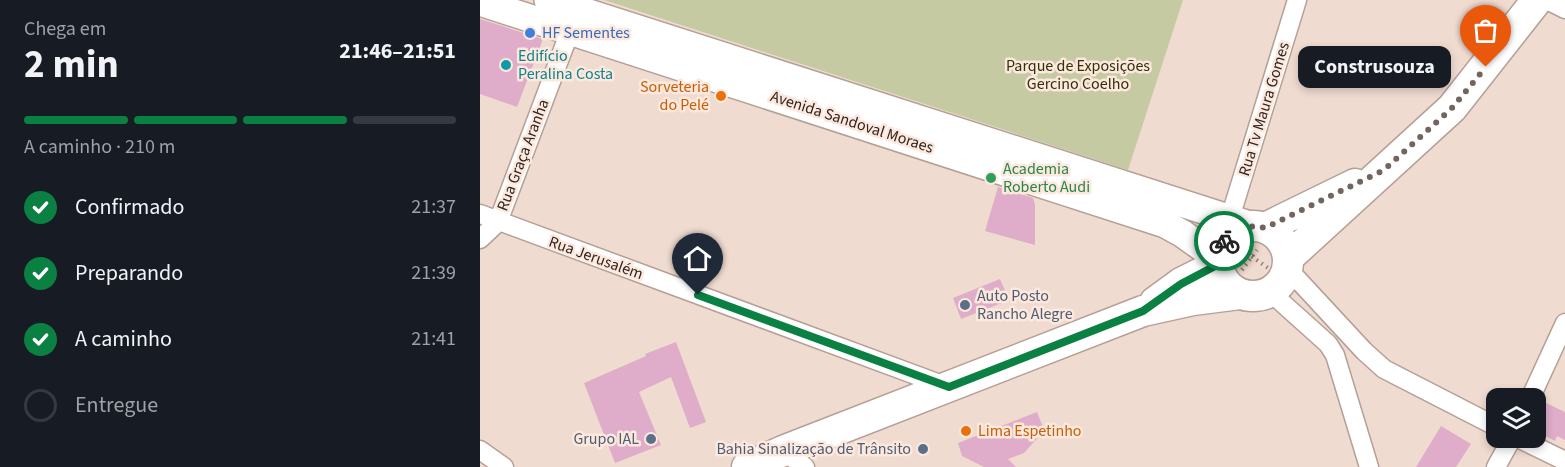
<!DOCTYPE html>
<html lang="pt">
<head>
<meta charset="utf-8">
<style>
  body { margin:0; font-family:"Source Sans 3",sans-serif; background:#242831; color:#f1f3f6; height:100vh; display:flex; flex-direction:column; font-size:22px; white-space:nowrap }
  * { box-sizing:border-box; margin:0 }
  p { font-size:20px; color:#9ea1a6 }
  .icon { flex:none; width:33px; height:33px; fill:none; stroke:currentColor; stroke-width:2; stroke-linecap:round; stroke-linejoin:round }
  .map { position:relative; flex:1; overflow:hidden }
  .side { display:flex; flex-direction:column; background:#171b24; width:480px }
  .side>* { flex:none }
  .controls { position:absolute; left:1006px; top:388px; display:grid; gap:12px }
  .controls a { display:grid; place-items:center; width:60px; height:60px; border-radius:12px; background:#171b24; box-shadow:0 3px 9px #0003; font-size:30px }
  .pin { position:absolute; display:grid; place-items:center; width:51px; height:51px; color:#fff; margin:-62px -26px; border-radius:50% 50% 50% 0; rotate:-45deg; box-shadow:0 0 6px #0007 }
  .pin .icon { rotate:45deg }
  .courier { position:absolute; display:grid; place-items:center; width:60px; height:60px; margin:-30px; border:4px solid #0b8043; border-radius:50%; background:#fff; color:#222; box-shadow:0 2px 8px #0007 }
  .bubble { position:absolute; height:42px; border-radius:12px; background:#171b24; box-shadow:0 3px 9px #0003; font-size:20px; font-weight:700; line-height:42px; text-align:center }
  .head em { font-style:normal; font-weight:700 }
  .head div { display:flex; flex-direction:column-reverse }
  .head { display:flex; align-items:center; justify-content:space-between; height:102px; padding:0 24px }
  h1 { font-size:39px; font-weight:700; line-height:45px }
  .bar { display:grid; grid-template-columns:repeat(4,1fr); gap:9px 6px; align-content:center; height:72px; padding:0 24px }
  .bar i { height:8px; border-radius:4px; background:#363941 }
  .bar .current { background:#0b8043 }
  .bar p { grid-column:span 4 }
  ol { padding:0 24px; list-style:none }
  li { display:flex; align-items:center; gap:18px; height:66px }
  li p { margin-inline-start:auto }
  li .icon { padding:6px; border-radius:50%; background:#0b8043; color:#fff; stroke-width:4 }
  li:last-child { color:#9ea1a6 }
  li i { width:33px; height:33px; border:3px solid #363941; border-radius:50% }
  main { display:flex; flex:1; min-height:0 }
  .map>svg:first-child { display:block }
  .green { fill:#c6caa3 }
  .building { fill:#dfadc9 }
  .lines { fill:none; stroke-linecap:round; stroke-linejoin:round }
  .street-casing { stroke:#b4a096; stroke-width:21 }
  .secondary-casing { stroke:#b4a096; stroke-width:30 }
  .primary-casing { stroke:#b4a096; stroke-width:33 }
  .path { stroke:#8c7e76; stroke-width:4; stroke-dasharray:1.5 4.5; stroke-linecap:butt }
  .street { stroke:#fff; stroke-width:18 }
  .secondary { stroke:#fff; stroke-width:27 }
  .primary { stroke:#fff; stroke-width:30 }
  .done { stroke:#72655f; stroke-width:6; stroke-dasharray:0 10.8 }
  .route { stroke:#0b8043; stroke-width:8 }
  .shop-dot { fill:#3f7fe0; stroke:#fde8dd; stroke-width:2 }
  .culture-dot { fill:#0f9aa8; stroke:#fde8dd; stroke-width:2 }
  .food-dot { fill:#e8710a; stroke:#fde8dd; stroke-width:2 }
  .leisure-dot { fill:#2e9e5b; stroke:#fde8dd; stroke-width:2 }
  .service-dot { fill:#5c6f8a; stroke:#fde8dd; stroke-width:2 }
  .labels { text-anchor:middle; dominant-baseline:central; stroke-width:5; stroke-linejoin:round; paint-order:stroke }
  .shop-label { font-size:16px; fill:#366cbe; stroke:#fde8dd; text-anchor:start }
  .culture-label { font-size:16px; fill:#0d838f; stroke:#fde8dd; text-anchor:start }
  .park-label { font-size:16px; fill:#2f3208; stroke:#fde8dd }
  .food-label { font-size:16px; fill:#c56008; stroke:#fde8dd; text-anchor:end }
  .street-label { font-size:16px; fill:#2e2622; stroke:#fde8dd }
  .leisure-label { font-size:16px; fill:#27864d; stroke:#fde8dd; text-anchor:start }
  .service-label { font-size:16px; fill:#4e5e75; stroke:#fde8dd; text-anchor:end }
</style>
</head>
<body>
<main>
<section class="side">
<div class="head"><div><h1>2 min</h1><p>Chega em</p></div><em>21:46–21:51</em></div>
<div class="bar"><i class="current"></i><i class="current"></i><i class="current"></i><i></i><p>A caminho · 210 m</p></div>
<ol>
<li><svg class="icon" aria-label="check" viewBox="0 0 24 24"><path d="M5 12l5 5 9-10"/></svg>Confirmado<p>21:37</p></li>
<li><svg class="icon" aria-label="check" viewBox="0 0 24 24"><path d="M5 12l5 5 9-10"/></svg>Preparando<p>21:39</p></li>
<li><svg class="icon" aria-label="check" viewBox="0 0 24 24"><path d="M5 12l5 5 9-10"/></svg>A caminho<p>21:41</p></li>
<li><i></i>Entregue</li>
</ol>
</section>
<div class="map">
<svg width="1085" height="467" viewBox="0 0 1085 467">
  <rect width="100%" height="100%" fill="#f0dbd0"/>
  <path class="green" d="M124,0h579l-55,170z"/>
  <path class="building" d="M0,19l63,20 -26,68 -37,-13z
    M518,187l35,11 2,7v40l-50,-14z
    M520,279l9,21 -48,19 -8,-21z
    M196,342l30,80 -16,6 -19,-51 -32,15 22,53 -46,18 -31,-80 62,-27 -1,-2z
    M1064,402l21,10v28l-8,-4 -2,5 -19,-10v-12z
    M557,412l6,15 -2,7 -17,19 -16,6 8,8h-32l-22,-11 -4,-13z
    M961,426l30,18 -15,23h-40z"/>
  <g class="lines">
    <defs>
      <path id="street" d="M1067,0l18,9
        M0,214l468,173
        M750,218l67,-218
        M0,239l18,-17 72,-191
        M808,269l76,82 20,18 113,58
        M790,292l58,52 7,11 34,112
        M1050,399l35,-76
        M1038,438l47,23
        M0,450l24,17
        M303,451l22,16
        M1016,467l16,-29"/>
      <path id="secondary" d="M68,0l705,226
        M0,2l685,222 18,10 34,24"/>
      <path id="primary" d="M738 261a35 35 0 1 1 70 0a35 35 0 1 1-70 0Z
        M785,228l90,-44
        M809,257l163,-149 85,-108
        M675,302l26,-19 36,-18
        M267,467l36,-16 360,-140 50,-11 47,-6"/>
    </defs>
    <use href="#street" class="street-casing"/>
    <use href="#secondary" class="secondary-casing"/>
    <use href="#primary" class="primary-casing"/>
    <path class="path" d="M757,246l31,22
      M762,270l15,-20"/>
    <use href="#street" class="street"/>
    <use href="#secondary" class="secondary"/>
    <use href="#primary" class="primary"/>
  </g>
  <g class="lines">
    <path class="done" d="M744,241c13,-13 24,-17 41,-13l119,-58 68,-62 34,-41"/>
    <path class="route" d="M218,295l251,92 194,-76 38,-27 36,-19v-7l7,-17"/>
  </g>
  <circle class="shop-dot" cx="50" cy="33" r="6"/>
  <circle class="culture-dot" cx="26" cy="65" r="6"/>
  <g class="food-dot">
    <circle cx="241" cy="96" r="6"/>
    <circle cx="486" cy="431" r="6"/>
  </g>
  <circle class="leisure-dot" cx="511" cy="178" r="6"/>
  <g class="service-dot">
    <circle cx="485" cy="305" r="6"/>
    <circle cx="171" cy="439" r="6"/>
    <circle cx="443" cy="449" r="6"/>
  </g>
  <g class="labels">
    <g class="shop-label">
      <text x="62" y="33">HF Sementes</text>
    </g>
    <g class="culture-label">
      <text x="38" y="56">Edifício<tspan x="38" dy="18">Peralina Costa</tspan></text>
    </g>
    <g class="park-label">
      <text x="598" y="66">Parque de Exposições<tspan x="598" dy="18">Gercino Coelho</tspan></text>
    </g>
    <g class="food-label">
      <text x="229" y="87">Sorveteria<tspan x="229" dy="18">do Pelé</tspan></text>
      <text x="498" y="431" text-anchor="start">Lima Espetinho</text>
    </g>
    <g class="street-label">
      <text transform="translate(784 109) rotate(-73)">Rua Tv Maura Gomes</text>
      <text transform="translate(372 122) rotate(18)">Avenida Sandoval Moraes</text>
      <text transform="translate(43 155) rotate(-69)">Rua Graça Aranha</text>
      <text transform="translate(116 258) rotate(20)">Rua Jerusalém</text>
    </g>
    <g class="leisure-label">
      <text x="523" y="169">Academia<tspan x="523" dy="18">Roberto Audi</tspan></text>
    </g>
    <g class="service-label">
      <text x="497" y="296" text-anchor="start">Auto Posto<tspan x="497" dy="18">Rancho Alegre</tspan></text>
      <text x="159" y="439">Grupo IAL</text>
      <text x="431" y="449">Bahia Sinalização de Trânsito</text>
    </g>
  </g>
</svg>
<div class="controls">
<a><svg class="icon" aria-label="layers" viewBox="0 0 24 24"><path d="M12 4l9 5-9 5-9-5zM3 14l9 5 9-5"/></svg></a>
</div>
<div class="pin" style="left:1006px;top:67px;background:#ea580c"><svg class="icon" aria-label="bag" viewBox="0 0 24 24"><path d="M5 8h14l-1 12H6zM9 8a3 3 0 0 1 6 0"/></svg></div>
<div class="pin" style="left:218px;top:295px;background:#1f2937"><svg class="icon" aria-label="home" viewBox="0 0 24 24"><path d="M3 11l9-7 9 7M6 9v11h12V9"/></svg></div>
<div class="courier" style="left:744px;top:241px"><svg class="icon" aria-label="bike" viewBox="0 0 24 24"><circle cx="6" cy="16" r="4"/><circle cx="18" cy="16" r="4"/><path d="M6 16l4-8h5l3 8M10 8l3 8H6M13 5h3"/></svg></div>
<div class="bubble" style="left:818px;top:46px;width:153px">Construsouza</div>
</div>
</main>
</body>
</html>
